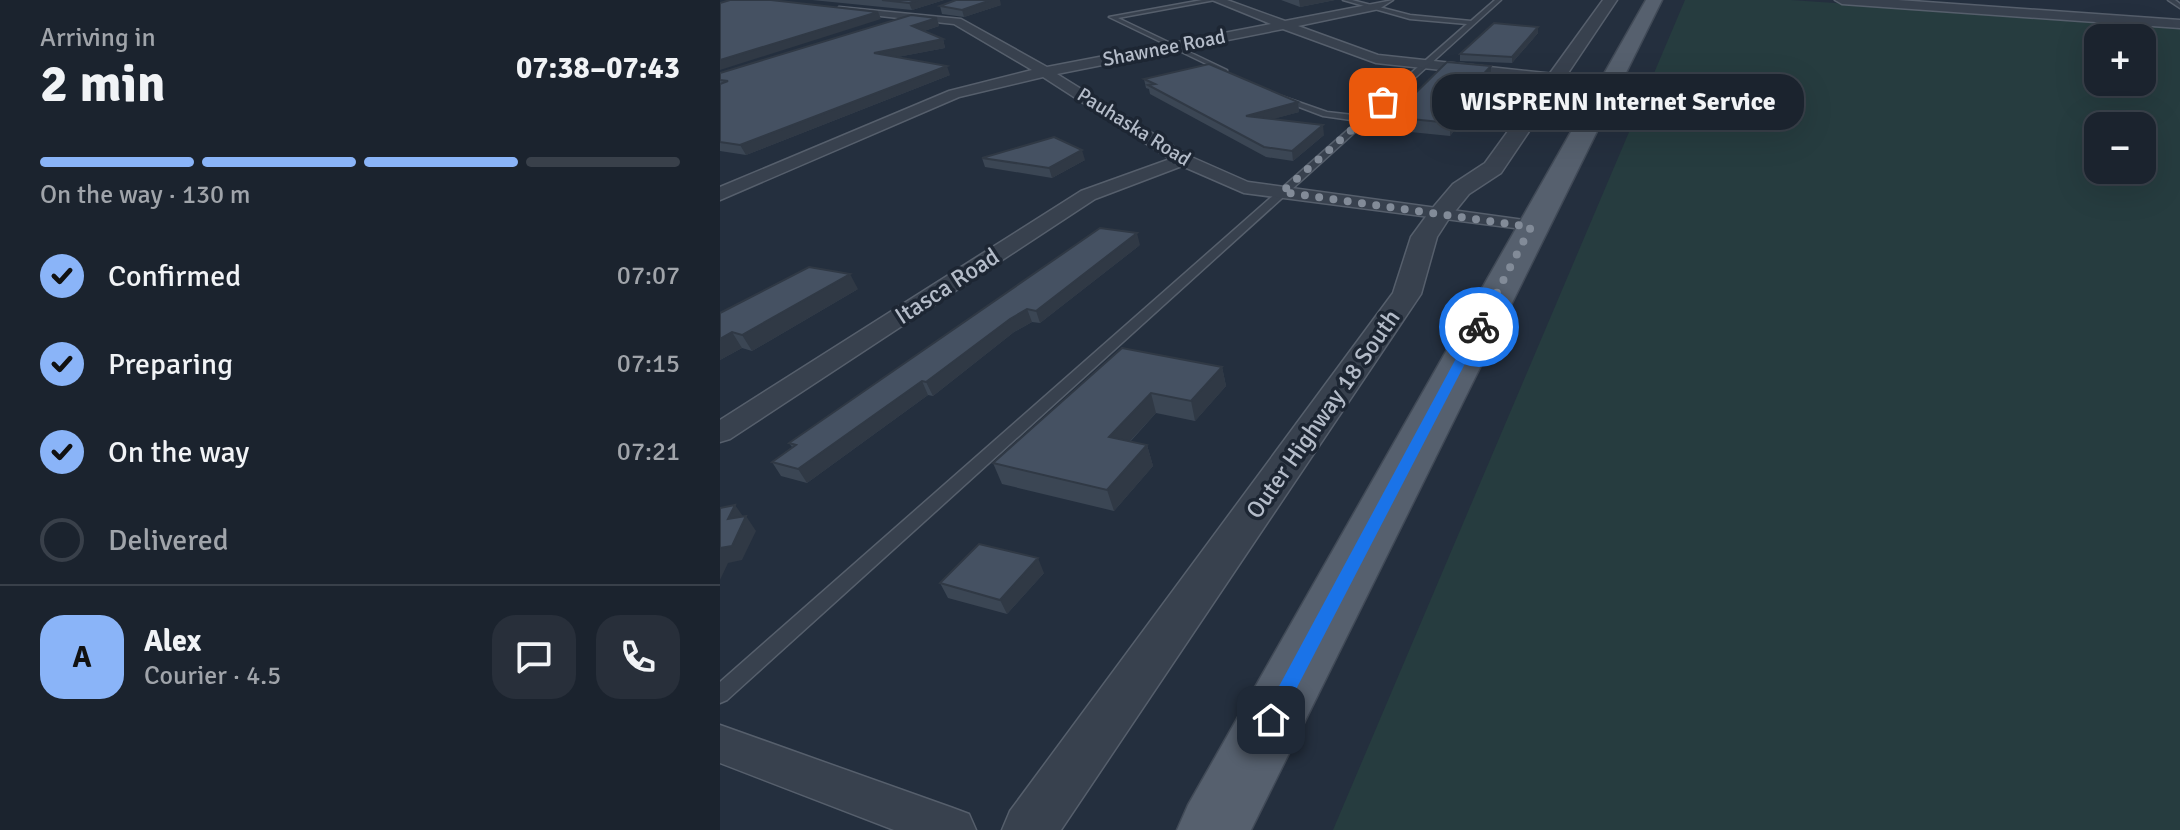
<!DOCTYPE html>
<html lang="en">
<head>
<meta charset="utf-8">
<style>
  body { margin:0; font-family:Signika,sans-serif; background:#282f3a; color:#f1f3f6; height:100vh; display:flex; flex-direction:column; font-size:30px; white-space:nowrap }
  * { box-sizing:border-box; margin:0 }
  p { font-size:26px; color:#a0a4aa }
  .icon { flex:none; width:44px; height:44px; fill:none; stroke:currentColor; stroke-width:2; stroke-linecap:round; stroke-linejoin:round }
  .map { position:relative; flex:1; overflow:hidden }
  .details { display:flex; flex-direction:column; background:#1b232e; width:720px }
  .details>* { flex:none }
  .controls { position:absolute; left:1364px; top:24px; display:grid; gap:16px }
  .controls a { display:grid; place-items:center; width:72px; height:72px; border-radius:16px; background:#1b232e; box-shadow:0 8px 32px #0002,0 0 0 2px #39404a; font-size:40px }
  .pin { position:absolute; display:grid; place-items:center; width:68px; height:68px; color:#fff; margin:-34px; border-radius:16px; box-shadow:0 4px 12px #0006 }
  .courier { position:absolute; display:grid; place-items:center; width:80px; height:80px; margin:-40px; border:6px solid #1a73e8; border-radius:50%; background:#fff; color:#222; box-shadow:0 2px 10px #0007 }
  .bubble { position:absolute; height:56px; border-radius:24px; background:#1b232e; box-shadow:0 8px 32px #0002,0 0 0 2px #39404a; font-size:26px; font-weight:700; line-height:56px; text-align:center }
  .head em { font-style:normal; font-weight:700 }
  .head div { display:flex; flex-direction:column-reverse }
  .head { display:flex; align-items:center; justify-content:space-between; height:136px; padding:0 40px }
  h1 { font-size:52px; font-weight:700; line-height:60px }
  .bar { display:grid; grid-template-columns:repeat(4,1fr); gap:12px 8px; align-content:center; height:96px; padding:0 40px }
  .bar i { height:10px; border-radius:6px; background:#39404a }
  .bar .current { background:#8ab4f8 }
  .bar p { grid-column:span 4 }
  .line { display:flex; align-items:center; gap:20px; padding:0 40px; border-top:2px solid #39404a }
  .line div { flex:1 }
  .round { display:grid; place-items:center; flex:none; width:84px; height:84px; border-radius:24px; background:#282f3a }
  ol { padding:0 40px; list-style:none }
  li { display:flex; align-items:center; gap:24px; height:88px }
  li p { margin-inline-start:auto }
  li .icon { padding:8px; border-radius:50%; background:#8ab4f8; color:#111; stroke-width:4 }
  li:last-child { color:#a0a4aa }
  li i { width:44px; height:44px; border:4px solid #39404a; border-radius:50% }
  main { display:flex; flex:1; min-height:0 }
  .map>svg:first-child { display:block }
  .green { fill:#263c3f; fill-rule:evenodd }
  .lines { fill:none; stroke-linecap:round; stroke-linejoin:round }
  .service-casing { stroke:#565f6c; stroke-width:3 }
  .minor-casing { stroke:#565f6c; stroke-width:3 }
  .tertiary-casing { stroke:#565f6c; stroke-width:3 }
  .primary-casing { stroke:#414a57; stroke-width:3 }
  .service { fill:#38414e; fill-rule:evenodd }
  .minor { fill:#38414e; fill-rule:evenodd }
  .tertiary { fill:#38414e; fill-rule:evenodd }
  .primary { fill:#56606e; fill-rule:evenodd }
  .wall { fill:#3b4654 }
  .shaded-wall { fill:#303945 }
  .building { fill:#455162; stroke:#303945; stroke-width:2 }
  .route { fill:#1a73e8 }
  .done { stroke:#828b98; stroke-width:8; stroke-dasharray:0 14.4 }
  .labels { text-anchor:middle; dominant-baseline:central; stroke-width:7; stroke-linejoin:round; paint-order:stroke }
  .far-street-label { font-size:20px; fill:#b4bcc9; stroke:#1d2633 }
  .street-label { font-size:24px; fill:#b4bcc9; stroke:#1d2633 }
</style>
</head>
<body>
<main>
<section class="details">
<div class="head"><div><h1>2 min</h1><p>Arriving in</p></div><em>07:38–07:43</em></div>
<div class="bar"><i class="current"></i><i class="current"></i><i class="current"></i><i></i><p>On the way · 130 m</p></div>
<ol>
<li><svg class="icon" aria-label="check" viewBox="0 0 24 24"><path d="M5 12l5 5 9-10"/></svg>Confirmed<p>07:07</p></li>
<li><svg class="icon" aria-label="check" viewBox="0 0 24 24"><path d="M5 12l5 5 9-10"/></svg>Preparing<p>07:15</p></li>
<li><svg class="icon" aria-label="check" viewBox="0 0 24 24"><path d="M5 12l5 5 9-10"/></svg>On the way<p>07:21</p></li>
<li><i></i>Delivered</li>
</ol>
<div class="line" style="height:144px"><b class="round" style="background:#8ab4f8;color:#111">A</b><div><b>Alex</b><p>Courier · 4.5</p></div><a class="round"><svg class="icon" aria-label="chat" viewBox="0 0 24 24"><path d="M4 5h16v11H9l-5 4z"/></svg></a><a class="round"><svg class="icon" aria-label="phone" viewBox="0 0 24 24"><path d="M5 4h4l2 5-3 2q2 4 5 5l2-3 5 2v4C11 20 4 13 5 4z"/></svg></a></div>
</section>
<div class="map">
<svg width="1460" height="830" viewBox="0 0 1460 830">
  <rect width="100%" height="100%" fill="#242f3e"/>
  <path class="green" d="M965,0h106l389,27v803h-847zM1378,38h44v44h-44zM1378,126h44v44h-44z"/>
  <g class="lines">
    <defs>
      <path id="service" d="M482,0h13l-97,18 109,52v2h-4l-114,-55z
        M623,0h9l58,15 61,6 24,-21h6l-774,700 -7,3v-21l638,-561 -35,-5 -42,-16v-4l46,16 35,4 105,-92 -57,-5z
        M1448,0h7l5,4v4z"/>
      <path id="minor" d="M492,0h15l58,21 108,-21 -14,9 -81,17 80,29 177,19 7,4 -7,4 -179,-19 -93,-34 -226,45 132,82 59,26 283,39 7,2 3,4 -3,4 -294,-38 -62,-27 -87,33 -365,240 -10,3v-22l361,-229 89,-32 -127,-82 -84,20 -239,103v-13l229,-96 83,-21 -78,-46 -111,-12 -4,-5 122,12 86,48 224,-43z
        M0,725l233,83 16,6 7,16h-82l-174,-67z"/>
      <path id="tertiary" d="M883,0h14l-116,173 -32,21 -21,26 -11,17 -16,57 -360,536h-59l8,-19 383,-518 18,-56 19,-26 23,-27 32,-21z
        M1115,0h63l282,20v8l-338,-24z"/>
      <path id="primary" d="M926,0h16l-411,830h-74l11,-25z"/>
    </defs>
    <use href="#service" class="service-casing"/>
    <use href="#minor" class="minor-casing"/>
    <use href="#tertiary" class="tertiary-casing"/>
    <use href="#primary" class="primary-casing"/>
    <use href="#service" class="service"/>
    <use href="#minor" class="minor"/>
    <use href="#tertiary" class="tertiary"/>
    <use href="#primary" class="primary"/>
  </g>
  <path class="wall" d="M92,0h132l-32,10z
    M561,0h54l-35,7z
    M281,5l-37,12 -22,-3 -2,-8z
    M217,18l2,8 -15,5 19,8 2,9 -48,9 53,18 -204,80 -26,-4v-78z
    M818,27v6l-26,30 -52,-2v-7z
    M771,66v12l-21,22v11l-20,25 -59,-6v-13z
    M424,79l154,23 1,10 -27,7 52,16 -31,26 -27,-4 -116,-63 -1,-5 -3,-1z
    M262,158l103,2 -33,18 -67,-11z
    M420,245l-100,78 -8,-1 -18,10 -81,64 -5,-1 -121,88 -26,-7 -9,-14 20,-15 -3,-4z
    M138,289l-106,62 -10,-3 -22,12v-47z
    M402,348l100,19 4,19 -31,35 -39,-8 -26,29 17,3 6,21 -39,45 -112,-27 -9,-21z
    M324,573l-37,41 -59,-16 -8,-15z"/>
  <path class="shaded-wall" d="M198,0h26l-32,10 -3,-7z
    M271,0h9l1,5 -37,12 -2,-7z
    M579,0h36l-35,7z
    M158,12l3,7 -161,51v-10z
    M217,18l2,8 -24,8 -3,-8z
    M818,27v6l-26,30v-6z
    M223,39l2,9 -68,13 -3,-8z
    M227,66l3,9 -204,80 -6,-10z
    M771,66v12l-21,22v11l-20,25v-13l11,-25z
    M578,102l1,10 -51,14 -2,-10z
    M603,125l1,10 -31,26 -1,-10z
    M362,150l3,10 -33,18 -3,-10z
    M417,233l3,12 -100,78 -4,-12z
    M130,274l8,15 -106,62 -10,-16z
    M307,309l5,13 -18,10 -81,64 -7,-14 84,-63z
    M12,332l10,16 -22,12v-21z
    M502,367l4,19 -31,35 -4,-20z
    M202,381l6,14 -121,88 -9,-14z
    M431,393l5,20 -41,44 -6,-20z
    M427,445l6,21 -39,45 -7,-21z
    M15,505l10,14 1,-3 10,15 -14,29 -14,3 -8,17v-32l8,-29z
    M318,558l6,15 -37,41 -7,-14z"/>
  <path class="building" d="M10,0h41l107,12 -158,48v-57z
    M162,0h36l-9,3z
    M236,0h35l-29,10 -22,-4z
    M191,15l26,3 -25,8 31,13 -69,14 73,13 -207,79 -20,-3v-58l8,-3 -8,-1v-7z
    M774,23l44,4 -26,30 -52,-3z
    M727,62l44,4 -30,32h9l-20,25 -59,-6z
    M489,64l89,38 -52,14 77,9 -31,26 -28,-4 -116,-62 7,-1 -11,-5z
    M334,137l28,13 -33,18 -67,-10z
    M380,228l37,5 -101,78 -9,-2 -17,10 -84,63 -4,-1 -124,88 -26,-7 24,-17 -7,-2z
    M89,267l41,7 -108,61 -10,-3 -12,7v-26z
    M402,348l100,19 -31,34 -40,-8 -42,44 38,8 -40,45 -114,-27z
    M15,505l-7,14 18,-3 -14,30 -12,2v-40z
    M259,544l59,14 -38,42 -60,-17z"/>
  <path class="route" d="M759,323l5,4 -207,399h-13v-12l209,-387z"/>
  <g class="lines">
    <path class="done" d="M663,102l-101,90 249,35 -52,100"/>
  </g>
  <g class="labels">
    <g class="far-street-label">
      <text transform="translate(444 48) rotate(-11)">Shawnee Road</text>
      <text transform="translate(414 127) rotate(32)">Pauhaska Road</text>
    </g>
    <g class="street-label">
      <text transform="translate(227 286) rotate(-33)">Itasca Road</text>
      <text transform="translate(603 414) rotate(-55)">Outer Highway 18 South</text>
    </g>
  </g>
</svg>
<div class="controls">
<a>+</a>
<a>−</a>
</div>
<div class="pin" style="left:663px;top:102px;background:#ea580c"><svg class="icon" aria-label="bag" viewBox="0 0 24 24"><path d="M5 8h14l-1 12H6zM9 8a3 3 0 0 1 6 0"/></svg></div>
<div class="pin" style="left:551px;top:720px;background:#1f2937"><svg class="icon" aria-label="home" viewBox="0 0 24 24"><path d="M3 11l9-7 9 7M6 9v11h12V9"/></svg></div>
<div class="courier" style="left:759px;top:327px"><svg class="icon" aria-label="bike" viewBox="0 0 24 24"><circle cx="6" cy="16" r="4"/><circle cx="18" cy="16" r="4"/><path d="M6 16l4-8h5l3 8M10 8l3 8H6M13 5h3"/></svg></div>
<div class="bubble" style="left:712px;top:74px;width:372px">WISPRENN Internet Service</div>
</div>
</main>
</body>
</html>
